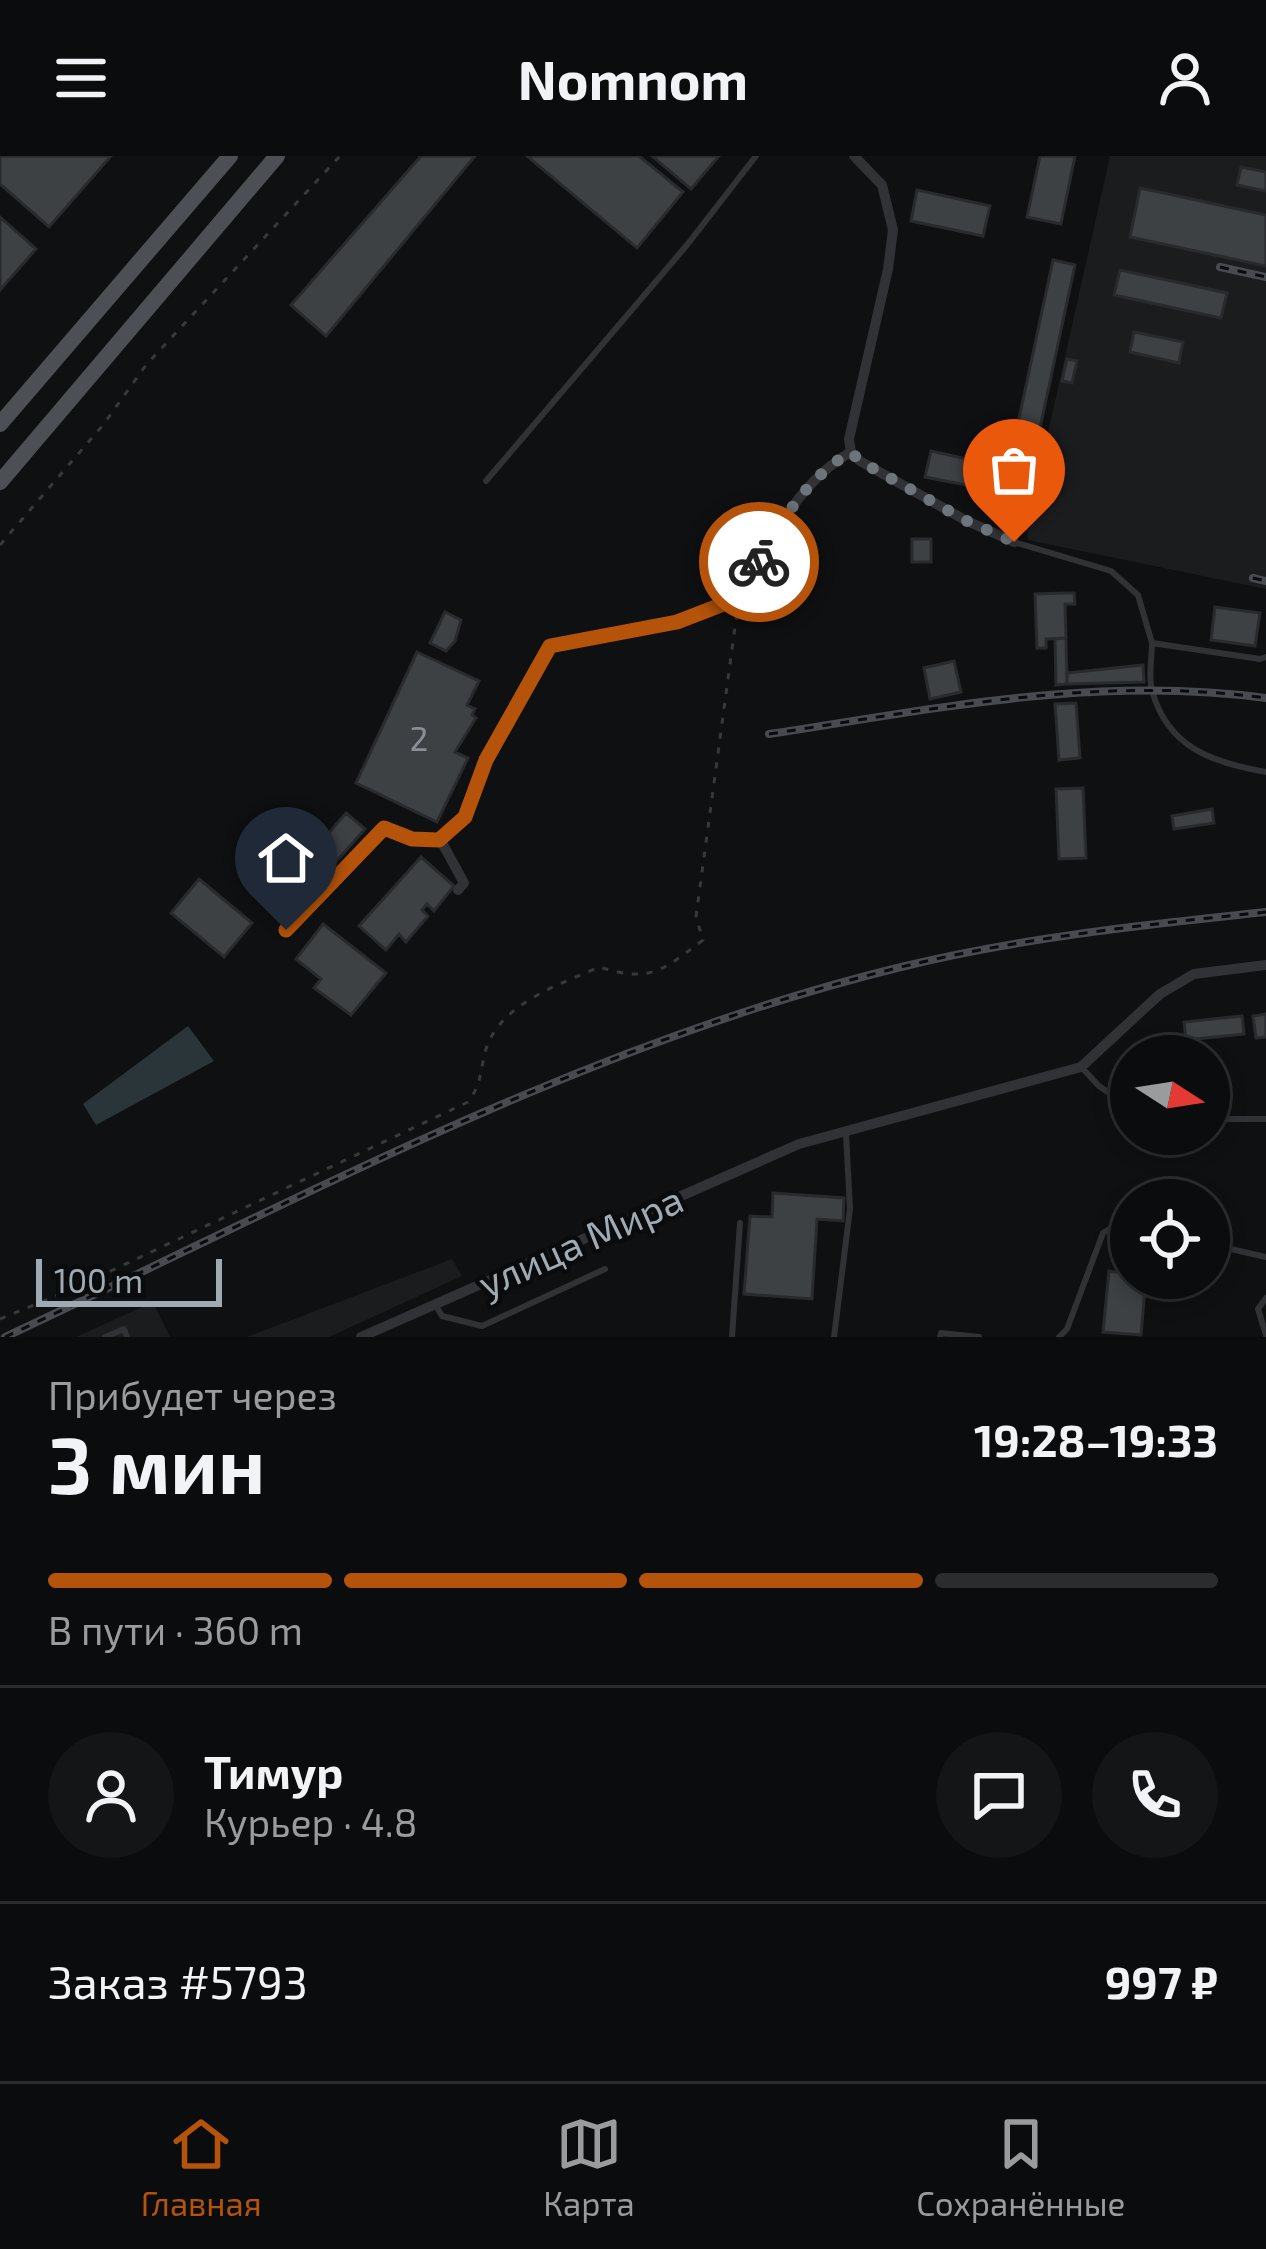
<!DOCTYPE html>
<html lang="ru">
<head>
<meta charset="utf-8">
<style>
  body { margin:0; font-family:"Exo 2",sans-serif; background:#141516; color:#f1f3f6; height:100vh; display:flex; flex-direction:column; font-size:45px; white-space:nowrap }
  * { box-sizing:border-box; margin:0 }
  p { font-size:39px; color:#9a9b9d }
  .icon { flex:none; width:66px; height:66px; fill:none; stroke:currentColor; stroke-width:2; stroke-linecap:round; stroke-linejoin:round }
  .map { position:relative; height:1181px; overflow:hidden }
  .drawer { display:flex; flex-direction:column; background:#0b0c0d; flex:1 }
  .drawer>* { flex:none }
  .needle { width:78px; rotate:102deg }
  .controls { position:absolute; left:1110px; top:879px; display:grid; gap:24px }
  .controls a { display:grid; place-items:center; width:120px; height:120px; border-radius:50%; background:#0b0c0d; box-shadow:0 6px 18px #0003,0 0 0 3px #2b2c2e; font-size:60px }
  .scale { position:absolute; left:36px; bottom:30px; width:186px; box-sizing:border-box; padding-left:12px; border:6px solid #a0aab2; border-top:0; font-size:33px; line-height:42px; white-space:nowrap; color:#a0aab2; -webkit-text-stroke:9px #0a0b0c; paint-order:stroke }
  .pin { position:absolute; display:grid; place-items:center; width:102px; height:102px; color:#fff; margin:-123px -51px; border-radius:50% 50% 50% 0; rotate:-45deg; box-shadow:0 0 12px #0007 }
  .pin .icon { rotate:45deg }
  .courier { position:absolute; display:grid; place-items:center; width:120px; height:120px; margin:-60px; border:9px solid #b45309; border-radius:50%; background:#fff; color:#222; box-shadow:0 3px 15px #0007 }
  .head em { font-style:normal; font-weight:700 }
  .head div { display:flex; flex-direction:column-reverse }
  .head { display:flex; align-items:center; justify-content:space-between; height:204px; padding:0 48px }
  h1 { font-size:78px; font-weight:700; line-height:90px }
  .bar { display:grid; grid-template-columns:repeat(4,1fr); gap:18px 12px; align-content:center; height:144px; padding:0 48px }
  .bar i { height:15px; border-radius:9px; background:#2b2c2e }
  .bar .selected { background:#b45309 }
  .bar p { grid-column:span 4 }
  .line { display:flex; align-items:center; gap:30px; padding:0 48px; border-top:3px solid #2b2c2e }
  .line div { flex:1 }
  .round { display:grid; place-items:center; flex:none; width:126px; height:126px; border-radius:63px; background:#141516 }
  header { display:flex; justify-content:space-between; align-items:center; height:156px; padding:0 48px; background:#0b0c0d; font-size:54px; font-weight:700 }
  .tabs { display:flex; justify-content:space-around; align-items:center; height:168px; border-top:3px solid #2b2c2e; background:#0b0c0d; font-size:33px; color:#9a9b9d }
  .tabs a { display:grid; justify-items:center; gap:6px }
  .tabs .selected { color:#b45309 }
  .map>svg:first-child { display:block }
  .built { fill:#1b1c1e }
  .water { fill:#293539 }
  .building { fill:#3e4144; stroke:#292a2d; stroke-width:3 }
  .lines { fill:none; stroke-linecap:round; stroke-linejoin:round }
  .path { stroke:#363a3d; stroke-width:3; stroke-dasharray:6 9; stroke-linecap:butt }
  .lane { stroke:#303236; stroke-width:6 }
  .street { stroke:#303236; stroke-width:10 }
  .primary { stroke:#4c5055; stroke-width:16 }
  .rail-casing { stroke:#474b4f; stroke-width:8 }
  .rail { stroke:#0a0b0c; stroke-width:3; stroke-dasharray:9; stroke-linecap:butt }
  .done { stroke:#6d747a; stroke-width:12; stroke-dasharray:0 21.6 }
  .route { stroke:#b45309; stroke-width:15 }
  .labels { text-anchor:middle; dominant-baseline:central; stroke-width:9; stroke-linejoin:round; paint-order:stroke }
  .number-label { font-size:33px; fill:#889096 }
  .street-label { font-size:39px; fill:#a0aab2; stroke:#0a0b0c }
</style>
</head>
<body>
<header><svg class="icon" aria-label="menu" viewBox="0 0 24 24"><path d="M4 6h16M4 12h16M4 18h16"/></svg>Nomnom<svg class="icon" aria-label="person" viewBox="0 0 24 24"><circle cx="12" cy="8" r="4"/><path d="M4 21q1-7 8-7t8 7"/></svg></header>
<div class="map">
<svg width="1266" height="1181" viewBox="0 0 1266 1181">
  <rect width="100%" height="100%" fill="#0f1011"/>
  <path class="built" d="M1110,0h156v433l-238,-49 -1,-14z
    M452,1103l10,17 -133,61h-82z
    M153,1146l17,35h-94z"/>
  <path class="water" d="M188,870l26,35 -118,64 -13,-21z"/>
  <path class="building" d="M0,0h111l-62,71 -49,-43z
    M421,0h54l-149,180 -35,-31z
    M527,0h112l44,36 -46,56z
    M652,0h67l-28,33z
    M1040,0h35l-14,68 -34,-7z
    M1241,11l25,5v19l-29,-6z
    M1140,32l126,27v51l-136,-29z
    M917,34l73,16 -7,30 -72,-15z
    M0,61l36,32 -36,41z
    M1053,104l22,5 -38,177 -22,-5z
    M1120,114l107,23 -6,25 -107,-23z
    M1134,176l49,10 -4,21 -49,-11z
    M1067,203l10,2 -5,22 -10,-2z
    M931,295l45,10 -5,25 -46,-9z
    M912,383h19v23h-19z
    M1065,437h9l1,11h-10l1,34 -20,1v9h-9l-2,-54z
    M1215,451l45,6 -5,33 -44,-6z
    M445,456l16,8 -6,21 -9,10 -16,-8z
    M1066,482l1,46 -11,1 -1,-46z
    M417,496l62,29 -12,24 8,4 -3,6 4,3 -21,34 13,6 -31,64 -81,-39z
    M954,505l7,31 -31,7 -6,-31z
    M1143,509l1,17 -77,2v-11z
    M1076,547l4,55 -21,2 -4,-56z
    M1083,632l3,70 -27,1 -3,-70z
    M1212,653l2,14 -40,6 -2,-13z
    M346,657l19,16 -47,53 -18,-16z
    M421,701l33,29 -20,25 -7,-7 -5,6 6,6 -22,26 -7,-8 -13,16 -27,-24z
    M199,723l53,44 -28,34 -53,-44z
    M323,768l63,49 -35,42 -37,-27 7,-9 -25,-20z
    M1266,858v23l-10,1 -3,-22z
    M1242,860l2,18 -58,6 -2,-18z
    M1161,886l1,14h-21l-1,-13z
    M773,1037l71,5 -1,23 -26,-2 -5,80 -68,-5 6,-78 22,1z
    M1109,1115l37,7 -5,57 -38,-3z"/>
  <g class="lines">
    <path class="path" d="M0,389l103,-120 43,-60 194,-209
      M0,1163l75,-31 393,-186c14,-18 12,-32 18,-53 15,-46 73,-64 113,-82 51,16 63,4 104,-27l-7,-23 41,-305"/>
    <path class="lane" d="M486,325l201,-236 69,-89
      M1014,386l97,29 27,24 14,48
      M1266,501l-6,2 -108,-16c0,15 -4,33 0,47 15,58 62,73 114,82
      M1083,913l16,17 32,22
      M1209,963h57
      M1209,1088l57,13
      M1266,1142l-8,11 8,26
      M435,1148l7,12 40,10 123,-57
      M105,1181l19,-8 3,8
      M732,1181l8,-114
      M834,1181l16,-128 -4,-75
      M940,1181l1,-4 38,4
      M1059,1181l8,-8 36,-96 15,-9 13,3"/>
    <path class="street" d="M854,0l28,29 11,45 -5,39 -39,170 2,13 9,9 105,59 49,22
      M440,683l24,44 -6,7
      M286,774l98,-102 28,11 27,1 26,-23 21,-57 64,-114 127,-24 62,-24c30,-53 57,-115 112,-146
      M361,1181l438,-193 282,-77 79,-73 34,-20 72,-9"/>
    <path class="primary" d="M0,268l230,-268
      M0,326l277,-326"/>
    <defs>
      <path id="rail" d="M1220,111l46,10
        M1253,422l13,3
        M769,578c166,-25 329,-59 497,-36
        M5,1181c291,-136 578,-292 892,-369 121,-30 245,-43 369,-56"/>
    </defs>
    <use href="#rail" class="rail-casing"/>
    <use href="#rail" class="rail"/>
  </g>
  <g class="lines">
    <path class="done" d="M759,406c21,-41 51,-87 92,-110l9,9 105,59 49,22"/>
    <path class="route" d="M286,774l98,-102 28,11 27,1 26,-23 21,-57 64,-114 127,-24 62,-24 20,-36"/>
  </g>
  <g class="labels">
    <g class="number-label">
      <text x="419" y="582">2</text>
    </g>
    <g class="street-label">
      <text transform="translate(580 1084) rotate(-24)">улица Мира</text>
    </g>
  </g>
</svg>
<div class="controls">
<a><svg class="needle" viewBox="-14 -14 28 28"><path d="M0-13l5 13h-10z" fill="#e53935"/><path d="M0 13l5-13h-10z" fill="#9a9b9d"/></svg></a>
<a><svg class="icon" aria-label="locate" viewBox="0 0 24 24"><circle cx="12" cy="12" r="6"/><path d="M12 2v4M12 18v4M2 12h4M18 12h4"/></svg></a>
</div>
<div class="scale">100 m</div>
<div class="pin" style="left:1014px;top:386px;background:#ea580c"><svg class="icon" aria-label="bag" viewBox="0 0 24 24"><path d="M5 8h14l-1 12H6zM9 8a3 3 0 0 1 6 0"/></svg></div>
<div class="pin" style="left:286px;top:774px;background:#1f2937"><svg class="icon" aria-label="home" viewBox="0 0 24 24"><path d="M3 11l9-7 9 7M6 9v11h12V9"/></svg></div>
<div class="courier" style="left:759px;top:406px"><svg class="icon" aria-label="bike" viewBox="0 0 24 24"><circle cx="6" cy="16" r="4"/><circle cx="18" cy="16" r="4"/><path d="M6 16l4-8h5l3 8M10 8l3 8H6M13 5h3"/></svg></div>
</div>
<section class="drawer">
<div class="head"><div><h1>3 мин</h1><p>Прибудет через</p></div><em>19:28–19:33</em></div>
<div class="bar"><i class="selected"></i><i class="selected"></i><i class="selected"></i><i></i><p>В пути · 360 m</p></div>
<div class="line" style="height:216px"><a class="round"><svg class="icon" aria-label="person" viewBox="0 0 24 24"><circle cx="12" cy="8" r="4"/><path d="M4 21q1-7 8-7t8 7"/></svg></a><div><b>Тимур</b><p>Курьер · 4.8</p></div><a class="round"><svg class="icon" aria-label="chat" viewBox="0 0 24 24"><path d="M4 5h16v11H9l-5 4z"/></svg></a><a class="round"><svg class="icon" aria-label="phone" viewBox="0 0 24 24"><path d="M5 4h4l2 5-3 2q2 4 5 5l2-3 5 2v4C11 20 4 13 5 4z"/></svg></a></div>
<div class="line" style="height:156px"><div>Заказ #5793</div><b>997 ₽</b></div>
</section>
<nav class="tabs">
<a class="selected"><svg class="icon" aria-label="home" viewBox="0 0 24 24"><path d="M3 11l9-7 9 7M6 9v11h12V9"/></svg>Главная</a>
<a><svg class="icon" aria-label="map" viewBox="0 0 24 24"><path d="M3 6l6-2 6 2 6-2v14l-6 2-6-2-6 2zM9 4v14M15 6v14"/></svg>Карта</a>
<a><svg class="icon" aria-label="saved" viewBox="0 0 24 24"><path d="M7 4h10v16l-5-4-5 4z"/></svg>Сохранённые</a>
</nav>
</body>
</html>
